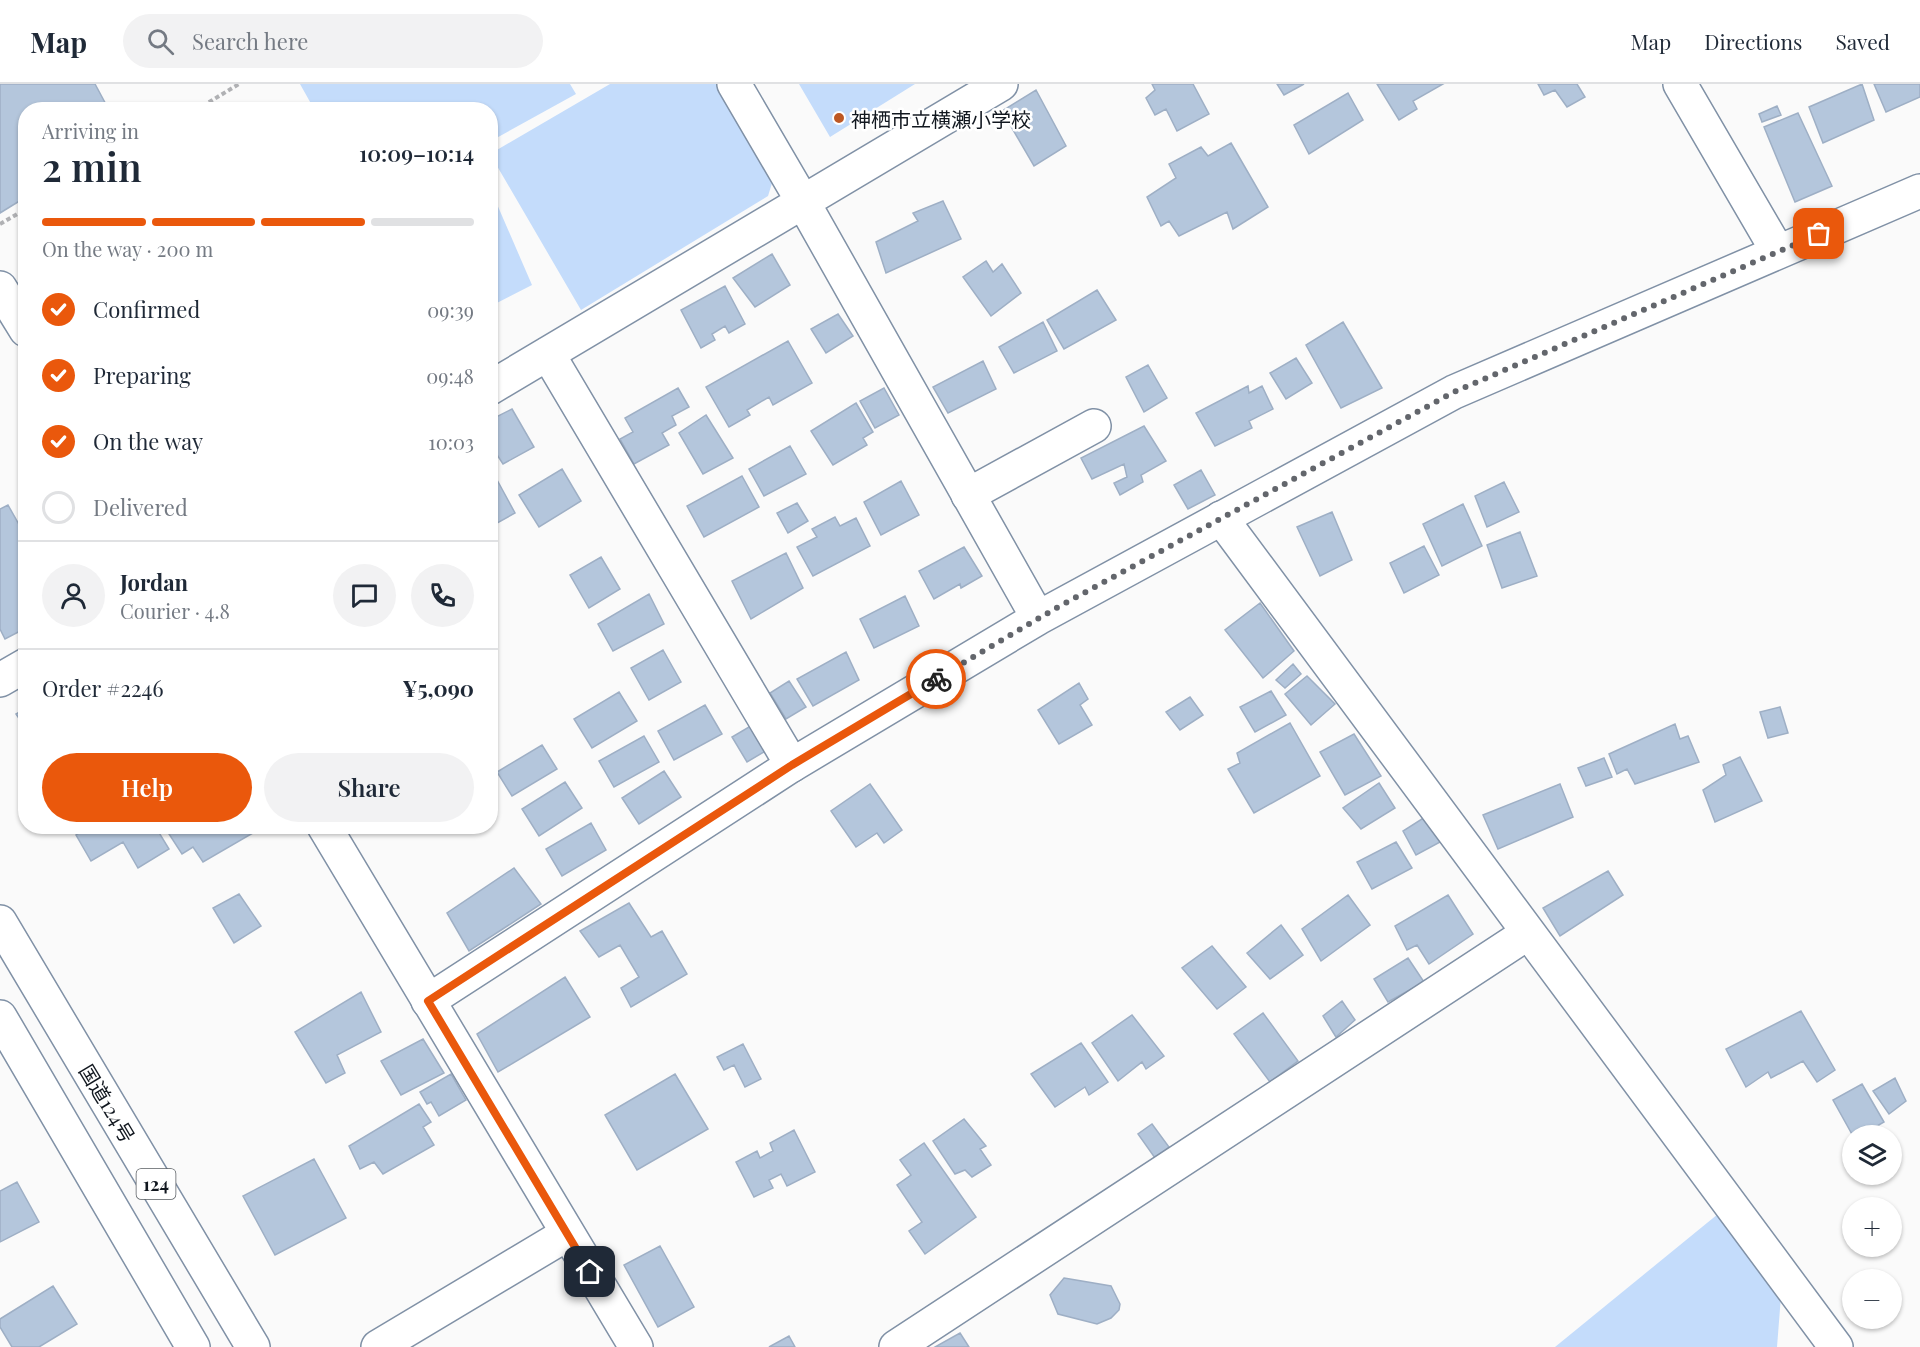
<!DOCTYPE html>
<html lang="en">
<head>
<meta charset="utf-8">
<style>
  body { margin:0; font-family:"Playfair Display","Noto Sans JP",serif; background:#f2f2f3; color:#1f2937; height:100vh; display:flex; flex-direction:column; font-size:22px; white-space:nowrap }
  * { box-sizing:border-box; margin:0 }
  p { font-size:20px; color:#747a83 }
  .icon { flex:none; width:33px; height:33px; fill:none; stroke:currentColor; stroke-width:2; stroke-linecap:round; stroke-linejoin:round }
  .map { position:relative; flex:1; overflow:hidden }
  .sheet { position:absolute; left:18px; top:18px; width:480px; height:732px; display:flex; flex-direction:column; background:#fff; border-radius:24px; box-shadow:0 2px 4px #0004 }
  .sheet>* { flex:none }
  .buttons { position:absolute; left:1842px; top:1041px; display:grid; gap:12px }
  .buttons a { display:grid; place-items:center; width:60px; height:60px; border-radius:50%; background:#fff; box-shadow:0 2px 4px #0004; font-size:30px }
  .pin { position:absolute; display:grid; place-items:center; width:51px; height:51px; color:#fff; margin:-26px; border-radius:12px; box-shadow:0 3px 9px #0006 }
  .courier { position:absolute; display:grid; place-items:center; width:60px; height:60px; margin:-30px; border:4px solid #ea580c; border-radius:50%; background:#fff; color:#222; box-shadow:0 2px 8px #0007 }
  .overview em { font-style:normal; font-weight:600 }
  .overview div { display:flex; flex-direction:column-reverse }
  .overview { display:flex; align-items:center; justify-content:space-between; height:102px; padding:0 24px }
  h1 { font-size:39px; font-weight:600; line-height:45px }
  .bar { display:grid; grid-template-columns:repeat(4,1fr); gap:9px 6px; align-content:center; height:72px; padding:0 24px }
  .bar i { height:8px; border-radius:4px; background:#e0e1e3 }
  .bar .current { background:#ea580c }
  .bar p { grid-column:span 4 }
  .line { display:flex; align-items:center; gap:15px; padding:0 24px; border-top:2px solid #e0e1e3 }
  .line div { flex:1 }
  .round { display:grid; place-items:center; flex:none; width:63px; height:63px; border-radius:32px; background:#f2f2f3 }
  ol { padding:0 24px; list-style:none }
  li { display:flex; align-items:center; gap:18px; height:66px }
  li p { margin-inline-start:auto }
  li .icon { padding:6px; border-radius:50%; background:#ea580c; color:#fff; stroke-width:4 }
  li:last-child { color:#747a83 }
  li i { width:33px; height:33px; border:3px solid #e0e1e3; border-radius:50% }
  .action { display:flex; gap:12px; margin-top:auto; padding:12px 24px }
  .action a { flex:1; height:69px; border-radius:36px; background:#ea580c; color:#fff; font-size:24px; font-weight:600; line-height:69px; text-align:center }
  .action a+a { background:#f2f2f3; color:#1f2937 }
  header { display:flex; align-items:center; gap:36px; box-sizing:border-box; height:84px; padding:0 30px; background:#fff; border-bottom:2px solid #e0e1e3 }
  header strong { font-size:28px }
  nav { display:flex; gap:33px; margin-inline-start:auto; font-size:21px }
  .search { width:420px; height:54px; background:#f2f2f3; display:flex; align-items:center; gap:15px; box-sizing:border-box; padding:0 21px; border-radius:33px; color:#747a83; font-size:22px }
  .map>svg:first-child { display:block }
  .green { fill:#c4dcfb }
  .building { fill:#b4c6dc; stroke:#9eafc5; stroke-width:1.5 }
  .lines { fill:none; stroke-linecap:round; stroke-linejoin:round }
  .minor-casing { stroke:#8091a6; stroke-width:36 }
  .tertiary-casing { stroke:#8091a6; stroke-width:36 }
  .trunk-casing { stroke:#8091a6; stroke-width:36 }
  .path { stroke:#b0b1b4; stroke-width:4; stroke-dasharray:4.5 3; stroke-linecap:butt }
  .minor { stroke:#fff; stroke-width:33 }
  .tertiary { stroke:#fff; stroke-width:33 }
  .trunk { stroke:#fff; stroke-width:33 }
  .done { stroke:#63666c; stroke-width:6; stroke-dasharray:0 10.8 }
  .route { stroke:#ea580c; stroke-width:8 }
  .poi-dot { fill:#bd5824; stroke:#fff; stroke-width:2 }
  .labels { text-anchor:middle; dominant-baseline:central; stroke-width:5; stroke-linejoin:round; paint-order:stroke }
  .shield { fill:#fff; stroke:#585d62; stroke-width:1.5 }
  .shield-label { font-size:18px; font-weight:bold; fill:#11171f }
  .poi-label { font-size:20px; fill:#11171f; stroke:#fff; text-anchor:start }
  .street-label { font-size:20px; fill:#11171f; stroke:#fff }
</style>
</head>
<body>
<header>
<strong>Map</strong>
<div class="search"><svg class="icon" aria-label="search" viewBox="0 0 24 24"><circle cx="10" cy="10" r="6"/><path d="M15 15l6 6"/></svg>Search here</div>
<nav><a>Map</a><a>Directions</a><a>Saved</a></nav>
</header>
<div class="map">
<svg width="1920" height="1263" viewBox="0 0 1920 1263">
  <rect width="100%" height="100%" fill="#fafafa"/>
  <path class="green" d="M300,0h270l6,10 -85,47 -1,-31 -176,-1z
    M610,0h106l57,96 -5,16 -187,114 -91,-156z
    M799,0h116l-85,53z
    M490,104l42,97 -41,21h-1z
    M1718,1130l63,82 -4,51h-222z"/>
  <path class="building" d="M0,0h95l14,26h-83v87l-26,16z
    M1152,0h41l16,30 -32,17 -11,-22 -11,6 -9,-17 9,-8z
    M1277,0h27l-20,11z
    M1377,0h66l-30,17 4,8 -18,11z
    M1538,0h39l8,13 -18,10 -12,-17 -11,5z
    M1862,0l12,36 -51,23 -14,-36z
    M1874,0h46v13l-34,15z
    M1036,6l30,56 -32,20 -32,-55z
    M1348,9l15,27 -54,34 -15,-29z
    M1777,22l4,9 -19,7 -3,-8z
    M1798,29l34,73 -37,16 -31,-75z
    M1231,59l37,64 -35,22 -6,-17 -48,24 -10,-15 -8,5 -14,-29 29,-19 -7,-14 32,-17 7,9z
    M943,117l18,38 -75,34 -10,-31 42,-21 -5,-8z
    M772,170l18,31 -35,22 -22,-29z
    M986,177l7,11 9,-8 19,29 -30,23 -28,-39z
    M725,202l20,38 -16,9 -4,-7 -13,8 3,6 -14,8 -20,-38z
    M1097,206l19,30 -52,29 -17,-29z
    M838,230l15,22 -27,17 -15,-24z
    M1043,238l14,29 -43,22 -15,-26z
    M1343,238l39,66 -41,20 -35,-63z
    M788,257l24,42 -39,22 -4,-8 -22,13 3,5 -21,12 -23,-40z
    M1296,274l16,25 -26,16 -16,-26z
    M983,277l13,28 -48,24 -15,-26z
    M1148,281l19,33 -23,14 -18,-35z
    M1248,302l1,7 13,-7 11,23 -24,12 3,7 -37,18 -19,-33z
    M678,304l11,19 -17,9 4,9 -14,8 7,12 -35,19 -14,-25 13,-7 -8,-14z
    M884,304l15,27 -24,13 -15,-27z
    M856,319l17,29 -10,6 4,7 -34,20 -22,-34z
    M512,325l22,38 -31,17 -13,-20v-15l5,-2 -3,-8z
    M706,331l27,43 -30,16 -24,-41z
    M1144,342l22,35 -25,14 2,7 -23,13 -6,-12 13,-6 -3,-13 -32,15 -11,-21z
    M790,362l16,28 -42,22 -15,-27z
    M562,385l19,32 -42,26 -20,-32z
    M1201,386l14,25 -27,14 -14,-24z
    M742,392l17,31 -55,30 -17,-31z
    M496,394l19,35 -25,14v-46z
    M901,397l18,34 -38,20 -17,-33z
    M1504,398l15,30 -32,15 -12,-31z
    M797,419l11,18 -20,12 -11,-20z
    M1463,420l19,42 -40,20 -19,-42z
    M8,421l18,32v91l-21,11 -5,-10v-120z
    M1332,428l20,48 -32,16 -23,-49z
    M835,433l5,9 16,-8 14,28 -57,30 -16,-29 20,-10 -5,-8z
    M1520,448l17,44 -35,12 -15,-43z
    M1424,462l15,29 -35,18 -14,-30z
    M964,463l18,29 -21,12 -1,-4 -26,15 -15,-28z
    M786,469l17,35 -52,31 -19,-38z
    M601,473l19,32 -31,19 -19,-33z
    M649,510l15,30 -51,27 -15,-27z
    M905,512l14,30 -45,22 -14,-29z
    M1260,519l34,48 -31,27 -38,-48z
    M663,566l18,32 -32,18 -18,-32z
    M846,568l13,28 -46,26 -16,-27z
    M1293,580l8,10 -16,14 -9,-8z
    M1307,592l28,28 -24,21 -26,-31z
    M789,597l17,26 -20,12 -16,-26z
    M1079,599l9,16 -8,6 12,20 -33,19 -21,-34z
    M1271,607l15,24 -31,17 -15,-25z
    M619,608l18,29 -45,27 -18,-29z
    M1190,613l13,18 -23,15 -14,-18z
    M705,621l17,29 -48,26 -16,-29z
    M1780,623l8,26 -20,5 -8,-26z
    M26,624v21l-10,-15z
    M1290,639l30,53 -66,37 -26,-44 12,-6 -3,-10z
    M754,640l15,25 -22,13 -15,-25z
    M1675,640l5,15 8,-3 11,26 -64,22 -8,-15 -10,5 -8,-20z
    M1354,650l27,42 -36,19 -25,-43z
    M644,652l15,26 -45,25 -15,-26z
    M542,661l15,24 -45,27 -15,-24z
    M1740,673l22,44 -47,21 -12,-32 23,-15 -3,-10z
    M1604,674l8,19 -26,9 -8,-18z
    M664,687l17,26 -42,27 -17,-26z
    M565,698l17,26 -43,28 -17,-27z
    M1379,699l16,25 -34,21 -18,-21z
    M870,700l32,46 -18,13 -7,-10 -21,14 -25,-36z
    M1560,700l13,33 -75,32 -15,-34z
    M1425,733l17,24 -26,14 -13,-24z
    M591,739l15,27 -44,26 -16,-27z
    M84,742h71l14,23 -31,19 -15,-26 -32,19 -15,-26 9,-6z
    M183,742h66l4,7 -50,29 -10,-15 -11,7 -13,-20z
    M1396,758l16,26 -40,21 -15,-27z
    M514,784l27,36 -72,47 -22,-38z
    M1608,787l15,24 -63,41 -17,-28z
    M239,810l22,32 -27,17 -21,-35z
    M1348,811l22,30 -49,36 -19,-32z
    M1448,811l25,39 -44,30 -12,-19 -10,5 -12,-24z
    M629,819l22,34 11,-6 25,43 -56,33 -10,-19 18,-11 -19,-32 -21,12 -19,-26z
    M1281,841l22,30 -33,24 -23,-26z
    M1212,862l34,41 -29,22 -35,-41z
    M1408,874l16,24 -36,20 -14,-23z
    M565,893l25,40 -92,55 -21,-38z
    M361,908l20,40 -44,23 8,18 -19,10 -31,-51z
    M1342,917l13,19 -19,17 -13,-21z
    M1801,927l34,59 -18,12 -14,-21 -32,17 -3,-6 -22,15 -20,-38z
    M1263,929l35,48 -28,21 -36,-48z
    M1132,931l32,41 -18,13 -4,-7 -24,19 -26,-38z
    M423,955l21,34 -43,22 -20,-34z
    M1081,959l27,39 -19,13 -4,-8 -30,20 -24,-33z
    M743,960l18,35 -16,8 -11,-22 -10,5 -7,-13z
    M451,990l15,26 -27,16 -8,-14 -4,2 -7,-12z
    M675,990l33,55 -71,41 -32,-55z
    M1895,994l11,23 -17,13 -16,-23z
    M1862,1000l22,38 -24,14h-7l-20,-36z
    M419,1020l12,18 -8,5 11,18 -51,29 -9,-12 -14,7 -11,-23z
    M964,1035l22,27 -6,3 11,16 -19,12 -7,-7 -10,4 -22,-33z
    M1152,1040l17,23 -14,11 -17,-24z
    M794,1046l21,42 -28,14 -6,-12 -12,6 4,8 -19,9 -18,-35 21,-11 3,7 13,-7 -3,-8z
    M924,1059l52,74 -51,37 -16,-23 13,-9 -25,-37 14,-10 -11,-15z
    M314,1075l32,59 -71,37 -32,-59z
    M17,1098l22,40 -39,20v-51z
    M660,1162l34,61 -36,20 -34,-62z
    M1064,1194l47,8 9,18 -1,6 -8,8 -14,6 -39,-10 -8,-19z
    M53,1202l24,38 -38,23h-27l-12,-20v-8z
    M960,1249l9,14h-34z
    M789,1252l6,11h-26z"/>
  <g class="lines">
    <defs>
      <path id="minor" d="M968,411l126,-69
        M1221,434l615,829
        M428,917l364,-236 -244,-411
        M896,1263l632,-414"/>
      <path id="tertiary" d="M734,0l69,118 235,416
        M1680,0l98,168
        M0,204l26,42
        M490,304l511,-304
        M0,596l26,-15
        M792,681l246,-147 416,-226 466,-201
        M324,742l312,521
        M378,1263l189,-113"/>
      <path id="trunk" d="M0,838l253,425
        M0,933l193,330"/>
    </defs>
    <use href="#minor" class="minor-casing"/>
    <use href="#tertiary" class="tertiary-casing"/>
    <use href="#trunk" class="trunk-casing"/>
    <path class="path" d="M196,26l43,-26
      M0,140l26,-15"/>
    <use href="#minor" class="minor"/>
    <use href="#tertiary" class="tertiary"/>
    <use href="#trunk" class="trunk"/>
  </g>
  <g class="lines">
    <path class="done" d="M936,595l122,-72 396,-215 365,-158"/>
    <path class="route" d="M590,1188l-162,-271 364,-236 144,-86"/>
  </g>
  <circle class="poi-dot" cx="839" cy="34" r="6"/>
  <g class="labels">
    <rect class="shield" x="136.5" y="1085" width="39" height="30" rx="4.5"/>
    <g class="shield-label">
      <text x="156" y="1100">124</text>
    </g>
    <g class="poi-label">
      <text x="851" y="34">神栖市立横瀬小学校</text>
    </g>
    <g class="street-label">
      <text transform="translate(108 1019) rotate(59)">国道124号</text>
    </g>
  </g>
</svg>
<div class="buttons">
<a><svg class="icon" aria-label="layers" viewBox="0 0 24 24"><path d="M12 4l9 5-9 5-9-5zM3 14l9 5 9-5"/></svg></a>
<a>+</a>
<a>−</a>
</div>
<div class="pin" style="left:1819px;top:150px;background:#ea580c"><svg class="icon" aria-label="bag" viewBox="0 0 24 24"><path d="M5 8h14l-1 12H6zM9 8a3 3 0 0 1 6 0"/></svg></div>
<div class="pin" style="left:590px;top:1188px;background:#1f2937"><svg class="icon" aria-label="home" viewBox="0 0 24 24"><path d="M3 11l9-7 9 7M6 9v11h12V9"/></svg></div>
<div class="courier" style="left:936px;top:595px"><svg class="icon" aria-label="bike" viewBox="0 0 24 24"><circle cx="6" cy="16" r="4"/><circle cx="18" cy="16" r="4"/><path d="M6 16l4-8h5l3 8M10 8l3 8H6M13 5h3"/></svg></div>
<section class="sheet">
<div class="overview"><div><h1>2 min</h1><p>Arriving in</p></div><em>10:09–10:14</em></div>
<div class="bar"><i class="current"></i><i class="current"></i><i class="current"></i><i></i><p>On the way · 200 m</p></div>
<ol>
<li><svg class="icon" aria-label="check" viewBox="0 0 24 24"><path d="M5 12l5 5 9-10"/></svg>Confirmed<p>09:39</p></li>
<li><svg class="icon" aria-label="check" viewBox="0 0 24 24"><path d="M5 12l5 5 9-10"/></svg>Preparing<p>09:48</p></li>
<li><svg class="icon" aria-label="check" viewBox="0 0 24 24"><path d="M5 12l5 5 9-10"/></svg>On the way<p>10:03</p></li>
<li><i></i>Delivered</li>
</ol>
<div class="line" style="height:108px"><a class="round"><svg class="icon" aria-label="person" viewBox="0 0 24 24"><circle cx="12" cy="8" r="4"/><path d="M4 21q1-7 8-7t8 7"/></svg></a><div><b>Jordan</b><p>Courier · 4.8</p></div><a class="round"><svg class="icon" aria-label="chat" viewBox="0 0 24 24"><path d="M4 5h16v11H9l-5 4z"/></svg></a><a class="round"><svg class="icon" aria-label="phone" viewBox="0 0 24 24"><path d="M5 4h4l2 5-3 2q2 4 5 5l2-3 5 2v4C11 20 4 13 5 4z"/></svg></a></div>
<div class="line" style="height:78px"><div>Order #2246</div><b>¥5,090</b></div>
<div class="action"><a>Help</a><a>Share</a></div>
</section>
</div>
</body>
</html>
